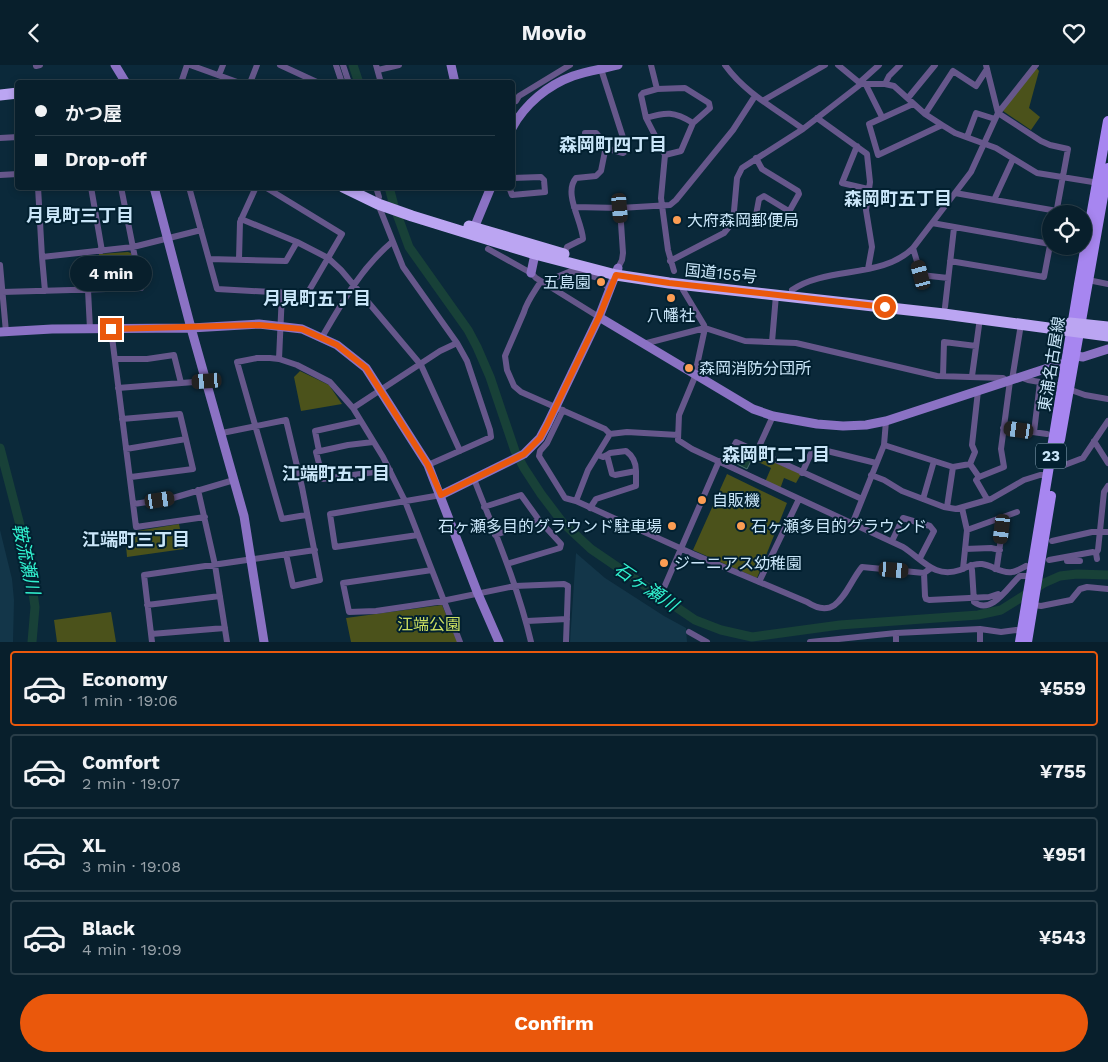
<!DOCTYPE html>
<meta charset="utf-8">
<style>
:root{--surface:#081f2c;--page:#162c38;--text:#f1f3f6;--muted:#98a2a9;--line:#293d48;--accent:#ea580c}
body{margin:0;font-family:"Work Sans","Noto Sans JP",sans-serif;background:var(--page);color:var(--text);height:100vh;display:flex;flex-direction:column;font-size:19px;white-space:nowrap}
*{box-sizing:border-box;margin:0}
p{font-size:16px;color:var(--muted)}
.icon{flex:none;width:28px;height:28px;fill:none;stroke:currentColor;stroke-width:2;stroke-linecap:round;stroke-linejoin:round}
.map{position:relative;height:577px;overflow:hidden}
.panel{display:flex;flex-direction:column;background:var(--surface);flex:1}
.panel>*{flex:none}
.top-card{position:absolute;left:15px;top:15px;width:500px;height:110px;border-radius:5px;box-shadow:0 2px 8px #0003,0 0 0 1px var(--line);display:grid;align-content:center;height:110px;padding:0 20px;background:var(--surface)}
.fabs{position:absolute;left:1042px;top:140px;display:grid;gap:10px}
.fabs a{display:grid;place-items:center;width:50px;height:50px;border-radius:50%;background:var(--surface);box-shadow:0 2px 8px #0003,0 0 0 1px var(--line);font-size:25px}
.end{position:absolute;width:22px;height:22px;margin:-11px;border:6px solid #ea580c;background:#fff;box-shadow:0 0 0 2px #fff}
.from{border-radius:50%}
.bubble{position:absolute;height:35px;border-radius:18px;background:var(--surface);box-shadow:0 2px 8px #0003,0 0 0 1px var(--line);font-size:16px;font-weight:700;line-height:35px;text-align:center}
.car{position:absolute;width:15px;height:30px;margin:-15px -8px;border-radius:6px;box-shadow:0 0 4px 1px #0007;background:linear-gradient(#222 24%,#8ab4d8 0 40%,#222 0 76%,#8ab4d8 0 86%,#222 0)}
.top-card b{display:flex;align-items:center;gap:18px;height:48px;font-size:19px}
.top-card b+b{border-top:1px solid var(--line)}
.top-card i{width:12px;height:12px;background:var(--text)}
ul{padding:9px 0 0;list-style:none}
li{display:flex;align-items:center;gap:15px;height:75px;margin:0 10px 8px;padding:0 10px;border:2px solid var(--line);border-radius:5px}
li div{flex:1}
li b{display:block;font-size:19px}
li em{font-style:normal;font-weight:700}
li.on{border-color:var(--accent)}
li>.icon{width:45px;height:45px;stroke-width:1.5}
.action{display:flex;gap:10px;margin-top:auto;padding:10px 20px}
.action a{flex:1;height:58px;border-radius:30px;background:var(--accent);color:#fff;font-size:20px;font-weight:700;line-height:58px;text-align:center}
header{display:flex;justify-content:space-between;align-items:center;height:65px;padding:0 20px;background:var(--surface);font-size:22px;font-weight:700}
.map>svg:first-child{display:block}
.built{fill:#133649}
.green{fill:#4b521b}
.water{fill:#184138;stroke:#4d7272}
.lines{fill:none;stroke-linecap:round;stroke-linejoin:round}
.river{stroke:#184138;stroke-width:9}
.street{stroke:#66578b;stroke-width:6}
.secondary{stroke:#8b72c4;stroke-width:9}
.primary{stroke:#a786f0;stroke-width:10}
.highway{stroke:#bba5f2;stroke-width:11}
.route{stroke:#ea580c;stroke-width:6}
.poi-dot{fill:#fc9d53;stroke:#022030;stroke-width:2}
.labels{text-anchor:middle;stroke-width:4;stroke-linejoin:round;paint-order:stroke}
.shield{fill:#022030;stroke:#8eabbd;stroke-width:1}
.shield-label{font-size:15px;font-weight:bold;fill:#cae6f9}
.poi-label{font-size:16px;fill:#cae6f9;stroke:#022030;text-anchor:start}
.street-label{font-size:16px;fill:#cae6f9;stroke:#022030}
.park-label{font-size:16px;fill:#cde061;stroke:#022030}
.neighbourhood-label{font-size:18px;font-weight:bold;fill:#cae6f9;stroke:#022030}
.water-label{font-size:18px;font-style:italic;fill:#31f2cf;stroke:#022030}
</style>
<header><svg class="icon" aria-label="back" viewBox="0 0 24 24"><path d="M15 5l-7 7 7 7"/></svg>Movio<svg class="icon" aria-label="heart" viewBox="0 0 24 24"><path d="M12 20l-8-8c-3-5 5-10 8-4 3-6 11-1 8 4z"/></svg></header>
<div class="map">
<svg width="1108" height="577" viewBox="0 0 1108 577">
<rect width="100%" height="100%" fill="#0b293a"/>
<path class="built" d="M0 465 12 514 14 535 13 577H0Z
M576 488 605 513 664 551 686 563 687 577H570Z"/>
<path class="green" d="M1035 1 1039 6 1029 43 1040 52 1031 65 1003 46Z
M128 187 131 188 137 218 136 220 100 221 99 189Z
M300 306 329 320 342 339 301 346 294 312Z
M758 390 801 409 796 418 784 413 780 424 765 417 771 403 756 396Z
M727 409 787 438 757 513 693 485Z
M179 459 184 484 127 492 125 468Z
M442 540 458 577H351L346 553Z
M111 547 116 577H57L54 555Z"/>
<path class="water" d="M739 383 754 390 747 404 731 396Z"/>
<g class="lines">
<path class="river" d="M353 0 359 18
M389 122 394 141 409 182 468 265 477 282 490 312 515 386 524 403 541 429 563 458 591 484 695 555 721 565 752 572 840 560 978 550 1001 545 1044 518 1060 511 1077 509 1108 510
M0 383 26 483 30 506 35 542 32 577"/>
<path class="street" d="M190 0 240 18
M280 0 319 18
M336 0 342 18
M343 0 349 18
M376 0 381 18
M651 0 657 24
M725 0C745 28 776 44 803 64
M838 0 861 19
M986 0 998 48 1041 76 1050 80 1068 84 1056 149
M36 1 40 0
M601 4 627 85 623 88 605 83
M378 5 399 0
M219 10 223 0
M181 18 187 0
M250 18 257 0
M859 18 879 0
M885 19 889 11 900 0
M866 20 882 52
M908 33 935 0
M764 35 825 0
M516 36 519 31 570 0
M913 39 869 59 878 90 942 60
M925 49 953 6 976 21 987 4
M646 53C666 47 674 46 693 58
M817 53 867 89 870 117 866 145 872 182 868 204
M967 72 976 48 995 54
M0 73 18 72
M857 81 842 118 868 124
M665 90 681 86 693 58 710 43 709 38 685 23 657 24 643 28 641 30 646 53 665 90 661 133 668 185 674 206
M756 93 762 104 798 126 799 129 790 145H787L764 131 759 134 756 150
M0 110 18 109
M38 122 42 192
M91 122 102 186
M189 122 217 224 307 229 342 169 265 122
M376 122 379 132
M509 122 512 130 545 127 544 115 541 112 512 113
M955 128 1057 146
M994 135 1013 94
M378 139 403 202 457 278 467 296 490 365 491 372 428 400
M574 142 620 143
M733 157C748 151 768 145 781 159
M932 158 1050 179
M297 177 328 193 341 205 421 300 460 386
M913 183 921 210 948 213
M488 184 531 208 536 213 599 252
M564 190 567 182 583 174C582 156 563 128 576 113L596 111 601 106 606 81 604 77 596 68H585
M209 194 286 196 297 177 241 154
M239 194 240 157 256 122
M670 196 724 168 733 157 737 113 742 103 803 64 861 19H885L894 21 925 49 942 60 955 68 996 83 1037 108 1099 118
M950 196 1044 212 1051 175
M0 200 6 267
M618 203 622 195 623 188 620 143 670 140 676 135 733 65 755 31
M1088 215 1108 219
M541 216C535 226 527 236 524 247L505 291 507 305 514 321 521 327 605 364 610 369 627 367 678 370
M548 220 552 214 571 206 599 213 610 225
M88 225 90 264
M792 225C827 201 882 214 913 183L971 107 998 48 1036 0
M45 226 42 192 133 182 201 165
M2 227 141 223 121 122
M945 242 954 163
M111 264 136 462 205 452
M322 272C342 238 361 203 392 177
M772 277 776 230
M646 281 647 278 705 263 704 260 683 225
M115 294H147L174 290 181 318
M279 294 282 228
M943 311 944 277 976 281
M972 311 980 253
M1020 312 1028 315 1057 320 1085 330 1108 334
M1012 315 1021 259
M1007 316 1003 313 937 311 796 278 745 276 705 263 694 314 679 350 678 375 692 384 903 482C923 495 935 514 960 505 968 502 973 498 982 499 992 500 1001 509 1012 507 1016 507 1022 503 1026 501
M118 323 207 316
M353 343 440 286 457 278
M563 345 547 378 540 386 539 391 565 433 576 436 693 489 807 537C839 558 846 521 862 502L924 508 931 503
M122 354 180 349 193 404 131 412
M1003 363 1047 369
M1034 367 1040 317
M222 368 286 355 302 422 320 515 293 521 286 489
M1094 376 1108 398
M373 377 348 380 316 387 323 414 390 405
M884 380 953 402 970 399 979 412 976 415 987 434
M126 384 186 374
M319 386 315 366 360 356
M757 386 773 351
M607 390 610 388 626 386C633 391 636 398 636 406
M725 399 736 377 862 434
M970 399 975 387 972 380 978 326
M1055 401H1062L1083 393 1108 356
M802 408 813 384 815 383 876 398
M871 410 884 415 902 426 944 442 956 444 991 434 1024 415 1040 410H1047
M979 412 1004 402 1001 384 1010 316
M474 414C495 468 518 521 531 577
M198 425 215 500 227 577
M923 434 934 396
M576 436 588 405 610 369
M134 439 173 433 234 415
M484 442 521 430 539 455 561 479 560 483 507 499
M947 442 953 402
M590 443 596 434 636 421V406L615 410 612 409 607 390 603 392 598 390
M962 443 967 465 963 504
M306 450 282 454 237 297 257 293H270L279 294 297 300 330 317 353 343 383 392 405 436 460 577
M853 457 884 380 886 356
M967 465 1017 447
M418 470 335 482 330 449 441 430
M495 470 539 455
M892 476 903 453 930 461 934 466 920 493
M1052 476 1092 467H1108
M965 484 991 483 1000 485
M1096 488 1098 485 1104 427 1108 421
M1049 495 1093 487 1096 488 1097 494
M1067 496H1080
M971 500 972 505 974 537C992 551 1010 519 1020 511H1031
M995 504 997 501 1004 452
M432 505 343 518 349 547 376 546 437 537 515 521 564 519 568 521 566 577
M924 508 925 531 926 534 929 535 989 532 998 529
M759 517 799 434
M663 525 719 396
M147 540 220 531
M1034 540 1041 541 1071 535 1080 524 1087 522 1108 524
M527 556 567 554
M689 567 707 577
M896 568V577
M151 569 225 563
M152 577 144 510 315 485
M810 577 896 568 980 564 1001 567 1016 565 1022 566
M980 577V564"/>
<path class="secondary" d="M115 0 126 18
M451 0 455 18
M512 63C525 39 548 20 573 11 588 6 603 4 618 0
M154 122 191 263 244 451 264 577
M472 168 491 122
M531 208 535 189
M599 252 753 344 773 351 817 359 843 361 866 360 886 356 1060 299 1066 300
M0 267 52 264 191 263 259 259 302 264 337 280 366 303 428 400 478 529 499 577
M1076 291 1083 292 1108 284
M441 430 524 389 540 373 547 360 599 252 618 203"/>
<path class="primary" d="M1060 375 1108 103
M1020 577 1079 219 1108 56
M1027 577 1051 431"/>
<path class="highway" d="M0 30 18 28
M343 122 378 139 412 151 535 189 616 210 669 218 944 249 1108 271
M469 161 564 189
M1070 258 1108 262"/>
</g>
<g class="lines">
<path class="route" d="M111 264 259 260 302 264 337 280 366 303 428 400 441 430 524 389 540 373 547 360 599 252 616 210 669 218 885 242"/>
</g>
<g class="poi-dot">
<circle cx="677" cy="155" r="5"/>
<circle cx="601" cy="217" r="5"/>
<circle cx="671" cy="233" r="5"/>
<circle cx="689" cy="303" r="5"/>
<circle cx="702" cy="435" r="5"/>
<circle cx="672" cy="461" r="5"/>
<circle cx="741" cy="461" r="5"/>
<circle cx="664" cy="498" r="5"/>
</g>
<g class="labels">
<rect class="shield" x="1036" y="378.5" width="30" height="25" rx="4"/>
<g class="shield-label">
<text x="1051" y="396">23</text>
</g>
<g class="poi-label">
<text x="687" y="161">大府森岡郵便局</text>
<text x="591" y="223" text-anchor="end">五島園</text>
<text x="671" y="256" text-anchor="middle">八幡社</text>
<text x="699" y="309">森岡消防分団所</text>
<text x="712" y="441">自販機</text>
<text x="662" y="467" text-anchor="end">石ヶ瀬多目的グラウンド駐車場</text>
<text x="751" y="467">石ヶ瀬多目的グラウンド</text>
<text x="674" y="504">ジーニアス幼稚園</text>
</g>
<g class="street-label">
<text transform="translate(721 208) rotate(6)" y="6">国道155号</text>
<text transform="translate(1051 299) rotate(-81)" y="6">東浦名古屋線</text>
</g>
<g class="park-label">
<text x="429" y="565">江端公園</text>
</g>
<g class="neighbourhood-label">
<text x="613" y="86">森岡町四丁目</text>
<text x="898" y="140">森岡町五丁目</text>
<text x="80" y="157">月見町三丁目</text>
<text x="317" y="240">月見町五丁目</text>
<text x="776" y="396">森岡町二丁目</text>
<text x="336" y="415">江端町五丁目</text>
<text x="136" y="481">江端町三丁目</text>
</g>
<g class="water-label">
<text transform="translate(26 494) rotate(78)" y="6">鞍流瀬川</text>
<text transform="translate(646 522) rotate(34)" y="6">石ヶ瀬川</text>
</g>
</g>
</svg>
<div class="fabs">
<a><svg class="icon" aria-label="locate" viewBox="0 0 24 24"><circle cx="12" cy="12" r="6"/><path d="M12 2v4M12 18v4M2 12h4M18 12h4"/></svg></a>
</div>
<i class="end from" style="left:885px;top:242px"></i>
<i class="end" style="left:111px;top:264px"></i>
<div class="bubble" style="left:70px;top:191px;width:82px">4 min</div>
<i class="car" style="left:620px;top:143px;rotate:175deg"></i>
<i class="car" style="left:921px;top:210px;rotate:345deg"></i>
<i class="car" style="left:207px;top:316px;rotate:266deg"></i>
<i class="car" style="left:1019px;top:365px;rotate:278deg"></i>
<i class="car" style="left:160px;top:435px;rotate:81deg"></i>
<i class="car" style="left:1002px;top:464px;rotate:187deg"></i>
<i class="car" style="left:894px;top:505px;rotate:95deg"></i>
<div class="top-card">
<b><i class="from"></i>かつ屋</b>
<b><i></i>Drop-off</b>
</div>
</div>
<section class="panel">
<ul>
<li class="on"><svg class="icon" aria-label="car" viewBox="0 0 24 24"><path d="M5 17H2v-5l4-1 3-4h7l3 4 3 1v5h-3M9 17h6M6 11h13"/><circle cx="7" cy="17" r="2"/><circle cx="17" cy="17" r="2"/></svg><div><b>Economy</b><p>1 min · 19:06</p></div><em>¥559</em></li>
<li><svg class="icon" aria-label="car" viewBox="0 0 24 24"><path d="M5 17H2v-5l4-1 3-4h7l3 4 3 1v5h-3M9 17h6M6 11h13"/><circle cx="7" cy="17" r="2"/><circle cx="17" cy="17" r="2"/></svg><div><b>Comfort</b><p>2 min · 19:07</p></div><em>¥755</em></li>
<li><svg class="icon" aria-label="car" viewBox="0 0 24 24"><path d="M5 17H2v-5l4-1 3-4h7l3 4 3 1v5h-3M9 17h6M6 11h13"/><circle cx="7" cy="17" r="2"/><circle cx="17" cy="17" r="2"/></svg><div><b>XL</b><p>3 min · 19:08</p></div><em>¥951</em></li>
<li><svg class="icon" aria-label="car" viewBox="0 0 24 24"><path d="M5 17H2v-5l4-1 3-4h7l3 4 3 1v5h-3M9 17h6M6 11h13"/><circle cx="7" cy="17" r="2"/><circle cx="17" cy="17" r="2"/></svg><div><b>Black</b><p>4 min · 19:09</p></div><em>¥543</em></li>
</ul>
<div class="action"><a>Confirm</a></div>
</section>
